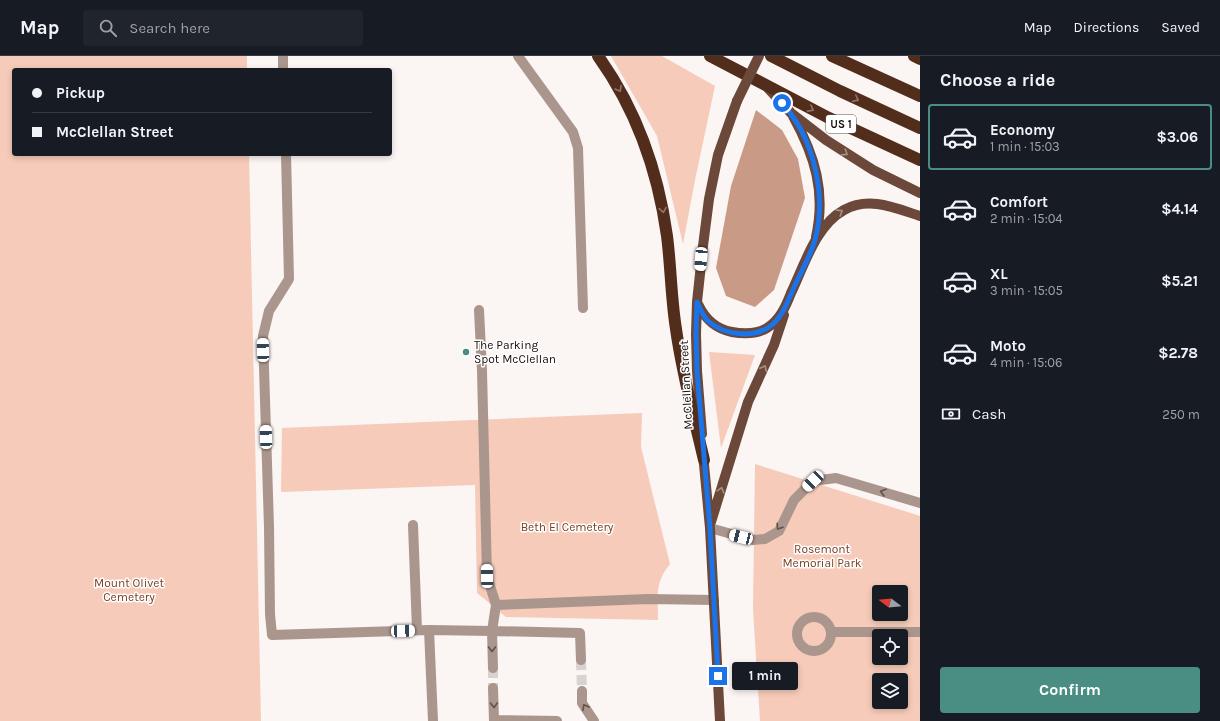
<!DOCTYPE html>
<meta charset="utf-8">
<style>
:root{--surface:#171b24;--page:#20242c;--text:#f1f3f6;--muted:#9ea1a6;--line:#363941;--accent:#498d83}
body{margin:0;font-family:Karla,sans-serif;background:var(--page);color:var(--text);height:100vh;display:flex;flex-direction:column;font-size:15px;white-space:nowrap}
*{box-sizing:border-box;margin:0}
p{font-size:13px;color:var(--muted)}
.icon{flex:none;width:22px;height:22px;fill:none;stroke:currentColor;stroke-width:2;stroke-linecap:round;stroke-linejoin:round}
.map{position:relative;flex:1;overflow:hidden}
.details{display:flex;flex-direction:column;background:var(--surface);width:300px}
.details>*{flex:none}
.hud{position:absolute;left:12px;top:12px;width:380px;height:88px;border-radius:4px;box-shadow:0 2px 6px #0003;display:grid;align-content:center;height:88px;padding:0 20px;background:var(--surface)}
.needle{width:26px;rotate:286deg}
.buttons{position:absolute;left:872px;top:529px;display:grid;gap:8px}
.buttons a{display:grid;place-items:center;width:36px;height:36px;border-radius:4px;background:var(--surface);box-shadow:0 2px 6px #0003;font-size:20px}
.end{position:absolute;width:18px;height:18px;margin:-9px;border:5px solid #1a73e8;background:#fff;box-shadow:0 0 0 2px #fff}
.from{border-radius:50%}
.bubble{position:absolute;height:28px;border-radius:4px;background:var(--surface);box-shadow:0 2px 6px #0003;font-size:13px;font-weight:700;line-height:28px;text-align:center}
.car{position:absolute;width:12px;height:24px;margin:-12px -6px;border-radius:5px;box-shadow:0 0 3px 1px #0007;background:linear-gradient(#fff 24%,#345 0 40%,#fff 0 76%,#345 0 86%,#fff 0)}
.hud b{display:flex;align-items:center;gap:14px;height:38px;font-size:15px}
.hud b+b{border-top:1px solid var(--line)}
.hud i{width:10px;height:10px;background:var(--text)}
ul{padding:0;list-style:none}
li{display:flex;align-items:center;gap:12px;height:66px;margin:0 8px 6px;padding:0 12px;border:2px solid transparent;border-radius:4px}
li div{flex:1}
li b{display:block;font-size:15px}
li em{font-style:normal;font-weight:700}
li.active{border-color:var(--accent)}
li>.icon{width:36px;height:36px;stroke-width:1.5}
h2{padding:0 20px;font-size:18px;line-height:48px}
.pay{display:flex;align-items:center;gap:10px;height:44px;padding:0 20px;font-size:15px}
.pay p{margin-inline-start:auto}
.primary-button{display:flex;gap:8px;margin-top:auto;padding:8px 20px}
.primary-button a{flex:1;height:46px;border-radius:4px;background:var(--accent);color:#fff;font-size:16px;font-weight:700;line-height:46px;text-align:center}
header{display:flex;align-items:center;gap:24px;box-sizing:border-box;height:56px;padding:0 20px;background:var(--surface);border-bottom:1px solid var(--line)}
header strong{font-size:19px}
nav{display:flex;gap:22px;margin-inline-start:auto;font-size:14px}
.search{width:280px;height:36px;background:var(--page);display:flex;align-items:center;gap:10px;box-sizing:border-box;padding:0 14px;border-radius:4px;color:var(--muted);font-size:15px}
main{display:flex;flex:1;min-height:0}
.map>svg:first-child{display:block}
.green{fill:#f6cbb9;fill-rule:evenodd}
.water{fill:#c99a86}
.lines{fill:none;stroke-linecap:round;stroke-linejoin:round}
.minor-tunnel{stroke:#d8d2d0;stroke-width:10;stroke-dasharray:10 5;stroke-linecap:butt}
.minor{stroke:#ab968d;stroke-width:10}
.major{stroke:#6b4839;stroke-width:10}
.highway{stroke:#532d1c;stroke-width:12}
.major-bridge{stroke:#6b4839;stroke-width:10}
.oneway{stroke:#8f766b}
.oneway2{stroke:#a69188}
.oneway3{stroke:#60514a}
.route{stroke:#1a73e8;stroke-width:5}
.poi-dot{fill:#498d83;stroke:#fff;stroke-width:1.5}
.labels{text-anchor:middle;stroke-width:3;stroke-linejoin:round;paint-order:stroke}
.shield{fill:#fff;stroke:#5b5552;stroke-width:1}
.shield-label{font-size:11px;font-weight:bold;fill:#150c08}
.poi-label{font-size:12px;fill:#150c08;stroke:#fff;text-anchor:start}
.street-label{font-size:12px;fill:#150c08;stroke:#fff}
.park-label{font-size:12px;fill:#793d21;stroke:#fff}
</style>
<header>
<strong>Map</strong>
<div class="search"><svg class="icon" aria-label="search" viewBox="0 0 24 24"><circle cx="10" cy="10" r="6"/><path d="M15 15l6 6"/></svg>Search here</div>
<nav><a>Map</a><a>Directions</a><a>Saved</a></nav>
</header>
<main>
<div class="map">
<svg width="920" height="665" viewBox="0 0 920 665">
<rect width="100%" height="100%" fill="#fbf5f3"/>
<path class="green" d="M0 0H247V14H14V98H249L261 665H0Z
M611 0H662L715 30 695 124 683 188 657 80Z
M709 296 755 299 721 392Z
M642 357 641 391 670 508C654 527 658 542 658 564L506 561 477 537 475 429 281 436 282 372Z
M755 408 920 460V665H760L753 554ZM879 536H901V558H879ZM879 580H901V602H879ZM879 624H901V646H879Z"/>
<path class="water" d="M756 54 782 74 798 103 805 142 774 234 755 251 726 240 716 212 731 130Z"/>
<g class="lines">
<path class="minor-tunnel" d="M581 604 582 635
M493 612V632"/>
<path class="minor" d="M283 0V14
M518 0 573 76 578 92 583 252
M286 98 289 223 269 255 263 280 269 471 270 558 272 579 429 574 433 665
M479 254 482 315 487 520 496 549
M413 469 417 574
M710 472 753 484 765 483 779 475 794 444 813 425 836 422 920 447
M797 578a17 17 0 1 1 34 0a17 17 0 1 1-34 0Z
M429 574 492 575 496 549 648 543 714 544
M831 576H920
M493 612 492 575 580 577 581 604
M493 632 494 665
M582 635V647L594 665
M494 664 557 665"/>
<path class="major" d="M767 31 791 57 826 84 873 114 920 137
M793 60C815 100 826 136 816 181
M698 248C705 263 716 273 732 276 743 278 757 278 767 272 780 264 786 250 791 237 804 210 816 169 844 154 869 140 895 152 920 160
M702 378 697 315 696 278 697 246 703 190 709 143 718 99 737 45
M703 398 710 472 720 665
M711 466 748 346 774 289 784 259"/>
<path class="highway" d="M598 0C636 53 658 115 667 180 671 211 671 242 676 273 682 317 694 361 704 404
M710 0 829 62 920 104
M771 0 840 35 920 72
M832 0 920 40
M914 0 920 3"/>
<path class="major-bridge" d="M737 45 759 0"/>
</g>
<defs><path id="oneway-chevron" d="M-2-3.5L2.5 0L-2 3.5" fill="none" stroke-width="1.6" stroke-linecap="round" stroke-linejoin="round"/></defs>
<g class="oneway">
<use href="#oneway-chevron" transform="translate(619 33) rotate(60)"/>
<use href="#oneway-chevron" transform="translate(856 43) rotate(26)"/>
<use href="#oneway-chevron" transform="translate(811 53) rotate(28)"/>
<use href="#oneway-chevron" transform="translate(663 154) rotate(80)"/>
</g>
<g class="oneway2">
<use href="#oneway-chevron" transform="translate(845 97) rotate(33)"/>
<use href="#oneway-chevron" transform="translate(840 156) rotate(-33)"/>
<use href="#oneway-chevron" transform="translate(764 312) rotate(-65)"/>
<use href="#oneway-chevron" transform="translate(721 434) rotate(-73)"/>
</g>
<g class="oneway3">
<use href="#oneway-chevron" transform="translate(883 436) rotate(-164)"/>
<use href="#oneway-chevron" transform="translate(779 471) rotate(124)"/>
<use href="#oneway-chevron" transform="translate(492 593) rotate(90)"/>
<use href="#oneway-chevron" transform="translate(494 649) rotate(88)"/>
<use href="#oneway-chevron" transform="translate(585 651) rotate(-119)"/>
</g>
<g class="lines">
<path class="route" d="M718 620 710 472 697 315 696 278 697 246C700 253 703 260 708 265 725 280 756 283 773 268 785 257 790 239 797 225 803 212 811 198 815 184 827 139 814 82 782 47"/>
</g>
<circle class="poi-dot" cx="466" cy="296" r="4"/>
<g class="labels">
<rect class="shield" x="826" y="59" width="30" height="18" rx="3"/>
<g class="shield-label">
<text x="841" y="72">US 1</text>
</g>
<g class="poi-label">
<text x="474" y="293">The Parking<tspan x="474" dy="14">Spot McClellan</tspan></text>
</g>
<g class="street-label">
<text transform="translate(686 329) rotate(-93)" y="4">McClellan Street</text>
</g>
<g class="park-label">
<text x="567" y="475">Beth El Cemetery</text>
<text x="822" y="497">Rosemont<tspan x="822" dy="14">Memorial Park</tspan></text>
<text x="129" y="531">Mount Olivet<tspan x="129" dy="14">Cemetery</tspan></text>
</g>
</g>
</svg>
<div class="buttons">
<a><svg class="needle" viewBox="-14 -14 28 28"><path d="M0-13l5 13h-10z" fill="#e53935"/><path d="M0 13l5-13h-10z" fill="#9ea1a6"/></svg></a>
<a><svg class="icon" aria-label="locate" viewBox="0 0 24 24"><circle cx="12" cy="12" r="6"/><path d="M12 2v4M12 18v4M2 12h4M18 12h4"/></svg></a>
<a><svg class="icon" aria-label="layers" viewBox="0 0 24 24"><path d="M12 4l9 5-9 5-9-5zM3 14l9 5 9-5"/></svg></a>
</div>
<i class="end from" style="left:782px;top:47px"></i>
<i class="end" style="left:718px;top:620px"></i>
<div class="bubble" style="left:732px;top:606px;width:66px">1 min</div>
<i class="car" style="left:701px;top:203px;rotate:185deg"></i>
<i class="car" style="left:263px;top:294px;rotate:358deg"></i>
<i class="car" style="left:266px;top:381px;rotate:358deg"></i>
<i class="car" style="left:813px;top:425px;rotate:226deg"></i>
<i class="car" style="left:741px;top:481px;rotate:284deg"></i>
<i class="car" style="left:487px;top:520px;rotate:359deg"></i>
<i class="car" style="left:403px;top:575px;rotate:88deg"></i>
<div class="hud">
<b><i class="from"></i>Pickup</b>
<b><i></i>McClellan Street</b>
</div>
</div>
<section class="details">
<h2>Choose a ride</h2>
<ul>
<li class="active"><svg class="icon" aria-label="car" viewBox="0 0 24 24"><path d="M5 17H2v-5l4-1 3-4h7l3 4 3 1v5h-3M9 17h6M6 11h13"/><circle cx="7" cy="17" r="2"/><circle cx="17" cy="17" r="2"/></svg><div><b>Economy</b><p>1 min · 15:03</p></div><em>$3.06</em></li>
<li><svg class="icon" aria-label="car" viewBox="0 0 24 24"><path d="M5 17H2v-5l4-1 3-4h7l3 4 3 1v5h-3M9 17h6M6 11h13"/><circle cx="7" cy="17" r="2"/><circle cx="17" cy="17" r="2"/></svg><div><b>Comfort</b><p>2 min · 15:04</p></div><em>$4.14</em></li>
<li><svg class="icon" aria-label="car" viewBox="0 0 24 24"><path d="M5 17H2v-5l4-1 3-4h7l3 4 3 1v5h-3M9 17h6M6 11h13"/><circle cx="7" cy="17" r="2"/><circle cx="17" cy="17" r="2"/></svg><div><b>XL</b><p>3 min · 15:05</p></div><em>$5.21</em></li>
<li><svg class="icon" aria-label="car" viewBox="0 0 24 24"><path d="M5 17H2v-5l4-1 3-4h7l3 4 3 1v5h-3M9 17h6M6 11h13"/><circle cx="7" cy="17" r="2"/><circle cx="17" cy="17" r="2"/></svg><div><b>Moto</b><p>4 min · 15:06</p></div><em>$2.78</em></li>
</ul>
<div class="pay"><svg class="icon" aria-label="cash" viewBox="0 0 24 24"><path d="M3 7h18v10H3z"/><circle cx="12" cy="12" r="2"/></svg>Cash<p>250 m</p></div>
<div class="primary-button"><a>Confirm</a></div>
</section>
</main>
